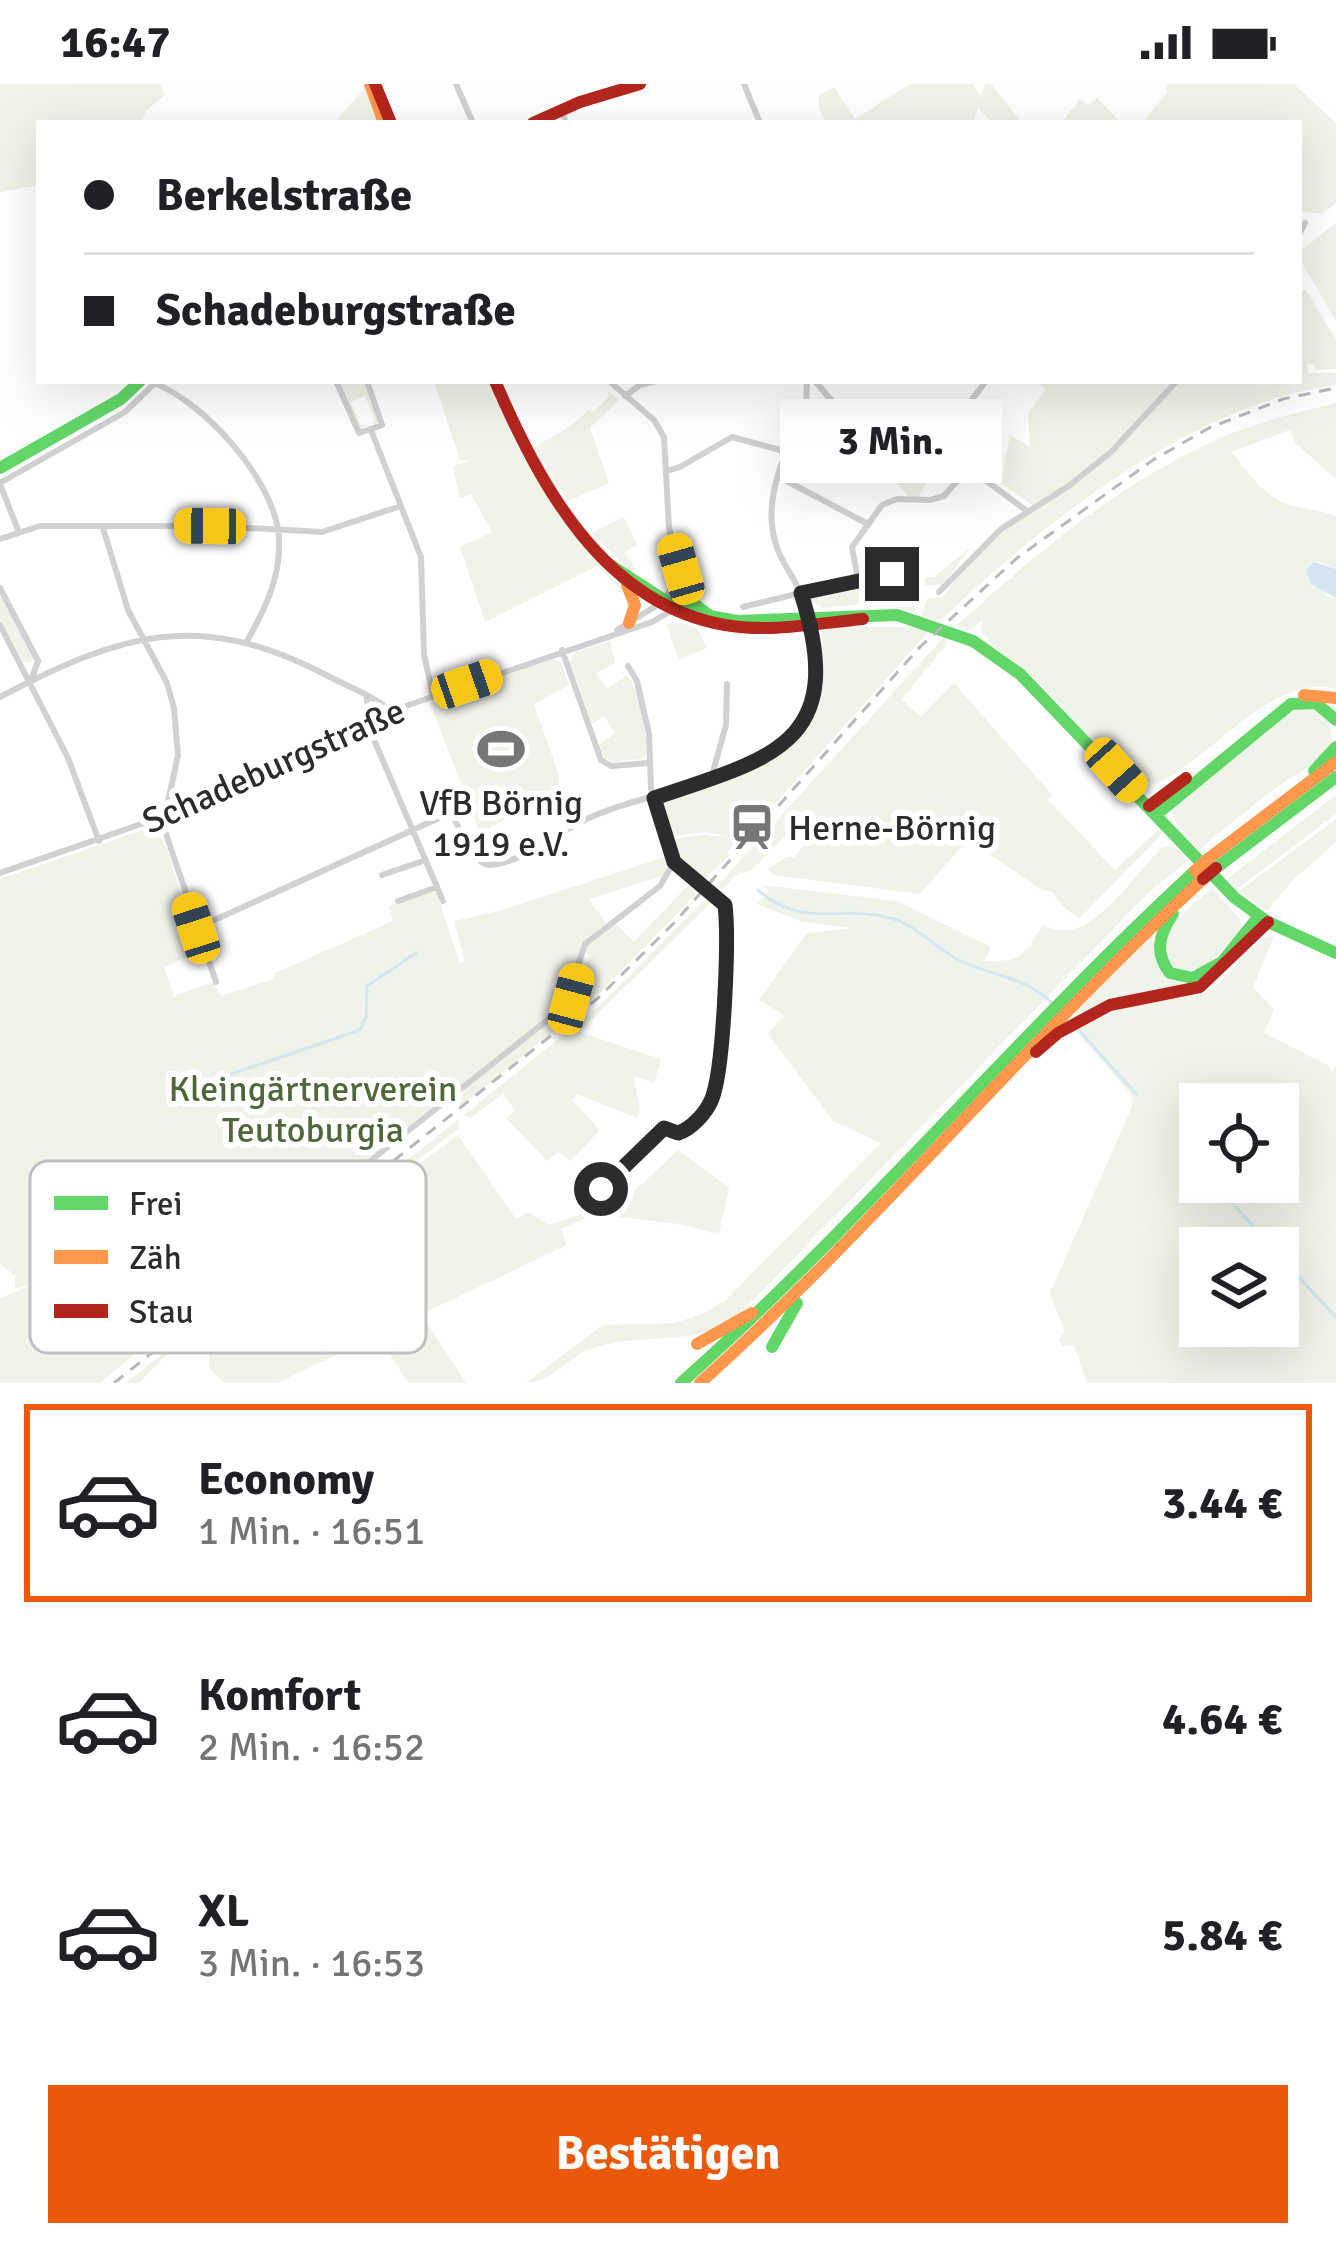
<!DOCTYPE html>
<html lang="de">
<meta charset="utf-8">
<style>
:root{--surface:#fff;--page:#f2f2f2;--text:#202124;--muted:#757577;--line:#e0e0e0;--accent:#ea580c}
body{margin:0;font-family:Signika,sans-serif;background:var(--page);color:var(--text);height:100vh;display:flex;flex-direction:column;font-size:45px;white-space:nowrap}
*{box-sizing:border-box;margin:0}
p{font-size:39px;color:var(--muted)}
.icon{flex:none;width:66px;height:66px;fill:none;stroke:currentColor;stroke-width:2;stroke-linecap:round;stroke-linejoin:round}
.map{position:relative;height:1299px;overflow:hidden}
.details{display:flex;flex-direction:column;background:var(--surface);flex:1}
.details>*{flex:none}
.top-card{position:absolute;left:36px;top:36px;width:1266px;height:264px;border-radius:0px;box-shadow:0 12px 48px #0002;display:grid;align-content:center;height:264px;padding:0 48px;background:var(--surface)}
.buttons{position:absolute;left:1179px;top:999px;display:grid;gap:24px}
.buttons a{display:grid;place-items:center;width:120px;height:120px;border-radius:0px;background:var(--surface);box-shadow:0 12px 48px #0002;font-size:60px}
.end{position:absolute;width:54px;height:54px;margin:-27px;border:15px solid #2c2c2c;background:#fff;box-shadow:0 0 0 6px #fff}
.from{border-radius:50%}
.bubble{position:absolute;height:84px;border-radius:0px;background:var(--surface);box-shadow:0 12px 48px #0002;font-size:39px;font-weight:700;line-height:84px;text-align:center}
.car{position:absolute;width:36px;height:72px;margin:-36px -18px;border-radius:15px;box-shadow:0 0 9px 3px #0007;background:linear-gradient(#f5c518 24%,#345 0 40%,#f5c518 0 76%,#345 0 86%,#f5c518 0)}
.top-card b{display:flex;align-items:center;gap:42px;height:114px;font-size:45px}
.top-card b+b{border-top:3px solid var(--line)}
.top-card i{width:30px;height:30px;background:var(--text)}
ul{padding:21px 0 0;list-style:none}
li{display:flex;align-items:center;gap:36px;height:198px;margin:0 24px 18px;padding:0 24px;border:6px solid transparent;border-radius:0px}
li div{flex:1}
li b{display:block;font-size:45px}
li em{font-style:normal;font-weight:700}
li.current{border-color:var(--accent)}
li>.icon{width:108px;height:108px;stroke-width:1.5}
.primary-button{display:flex;gap:24px;margin-top:auto;padding:24px 48px}
.primary-button a{flex:1;height:138px;border-radius:0px;background:var(--accent);color:#fff;font-size:48px;font-weight:700;line-height:138px;text-align:center}
.status{display:flex;justify-content:space-between;align-items:center;height:84px;padding:0 60px;background:var(--surface);direction:ltr}
.status svg{height:33px;fill:currentColor}
.map>svg:first-child{display:block}
.green{fill:#f0f3ea;fill-rule:evenodd}
.water{fill:#d6e6f0}
.lines{fill:none;stroke-linecap:round;stroke-linejoin:round}
.stream{stroke:#d6e6f0;stroke-width:3}
.street{stroke:#d1d1d1;stroke-width:6}
.fast{stroke:#63d668;stroke-width:12}
.slow{stroke:#ff974d;stroke-width:12}
.jam{stroke:#b3261e;stroke-width:12}
.rail{stroke:#b8b8b8;stroke-width:3;stroke-dasharray:12 9;stroke-linecap:butt}
.slow-bridge{stroke:#ff974d;stroke-width:12}
.jam-bridge{stroke:#b3261e;stroke-width:12}
.route{stroke:#2c2c2c;stroke-width:15}
.labels{text-anchor:middle;stroke-width:12;stroke-linejoin:round;paint-order:stroke}
.street-label{font-size:36px;fill:#2c2c2c;stroke:#fff}
.poi-label{font-size:36px;fill:#2c2c2c;stroke:#fff}
.park-label{font-size:36px;fill:#50673a;stroke:#fff}
.key{fill:#fff;stroke:#c0c0c0;stroke-width:3}
.key-label{font-size:33px;fill:#2c2c2c}
</style>
<div class="status"><b>16:47</b><svg viewBox="0 0 49 12"><path d="M0 12V9h3v3zM5 12V6h3v6zM10 12V3h3v9zM15 12V0h3v12zM26 1h20v11H26zM47 4h2v5h-2z"/></svg></div>
<div class="map">
<svg width="1336" height="1299" viewBox="0 0 1336 1299">
<rect width="100%" height="100%" fill="#fff"/>
<path class="green" d="M0 0H160L165 11 146 27 141 39H39V101L0 108Z
M363 0H368L382 39H334L364 5Z
M910 0H973L981 13 985 0H991L1022 39H992L978 24 973 39H826L819 23V11L834 3 855 35Z
M1166 0H1294L1336 39V119L1322 130 1299 127V39H1142L1167 9Z
M1097 14 1121 39H1061L1080 15 1088 21Z
M1336 139V237L1299 174V168Z
M1305 205 1336 256V285L1315 286 1314 280H1307L1308 289H1336V301C1195 319 1041 440 941 536L921 531 928 514 943 513 970 476 1009 441 1079 398 1142 340 1179 297H1299V208Z
M338 297H364L380 339 372 340 375 336 365 312 351 318 361 341H366L360 346Z
M434 297H491L522 363 520 369 592 470 631 515 597 482 485 538 460 463 492 448 471 410 461 414 459 411 453 382 470 377 460 376Z
M1035 297H1174C1131 343 1090 394 1032 421L1001 399 1010 351 1030 363 1028 330 1046 305Z
M608 307 619 316 590 344 609 399 568 417 534 363 568 344 589 326 593 328 608 313Z
M1336 319V395L1296 360 1290 346 1232 368C1246 386 1265 414 1289 421 1306 425 1320 425 1336 433V485L1320 478 1310 480 1327 512 1336 514V605C1272 588 1210 676 1155 701 1105 684 1068 625 1030 590 1014 575 992 564 981 547L983 535 970 546 956 542C1031 474 1111 406 1203 362 1245 341 1291 330 1336 319Z
M908 345 941 370 918 414 909 413 896 399 904 382 892 371Z
M624 433 637 461 625 468 635 486 631 488 591 449Z
M971 463 943 501 898 502 891 494 934 493Z
M884 492 894 503 925 507 915 528 872 519 822 524 810 516 812 513 884 498Z
M0 509 33 573 30 579 23 578 0 535Z
M681 539 697 544 707 564 679 576 666 540Z
M845 541C873 545 902 540 929 547L739 760 734 757 738 762 704 796 680 772 672 755 704 751 728 753 706 748 671 752 662 720C680 709 704 704 724 698 809 670 820 632 822 549L830 542Z
M944 553 948 554 945 562 902 615 921 633 954 599 1052 711 1047 715 1115 786 1159 745 1163 749 1079 835 1057 817 1053 808 1042 806 975 760 961 763 920 810 773 791 768 785 787 773H795L807 756 794 743 752 786 735 792 722 805H714Z
M610 557 615 579 596 589 607 605 626 591C644 608 645 645 647 668L641 675 612 678 605 674 599 661 615 649 604 632 592 640 570 578 575 568Z
M553 575 561 578 569 601 534 620 559 692V707L480 749 430 619Z
M1304 622C1323 624 1336 642 1331 661 1321 681 1296 689 1280 701 1252 722 1225 744 1199 766L1176 739 1171 723 1270 641Z
M1336 711V730L1237 805 1228 794Z
M1336 735V758L1294 795 1267 827 1239 807Z
M149 744 159 749 167 765 199 868 164 883 174 912 213 898 221 912 274 895 273 890 393 837 389 822 436 807 460 880 465 877 454 837 503 826 668 772 665 791 589 815 606 839 584 859 564 920 293 1133 251 1174 100 1299H0V1214L54 1192 15 1205V1192L0 1179V795Z
M1163 763H1175L1187 777 1146 811 738 1232C724 1238 709 1248 695 1251 660 1257 625 1252 591 1265 566 1274 552 1299 526 1299L603 1241 675 1239 705 1229 727 1215 881 1059 833 1037 768 950 784 931 759 916 807 849 850 844 802 838 757 820 769 808 763 801 897 817 991 863 985 877C1023 878 1024 872 1043 840 1087 870 1134 789 1163 763Z
M692 797 702 804 602 907 459 1024 460 1013 466 1004 571 919 582 882 590 875 585 868 590 858 614 838 634 858Z
M1212 804 1240 835 1242 845 1206 883 1182 887C1133 862 1190 825 1212 804Z
M709 812 714 816 579 948 661 975 654 999 634 992 640 1026 637 1034 577 1010 572 1017 600 1046 570 1077 558 1068 547 1077 506 1034 515 1026 503 1010 471 1034 464 1031 599 922Z
M1153 851 1157 876 1168 889 1203 894 1197 901 1077 933 1074 929Z
M1274 852 1253 903 1274 926 1264 949 1329 982 1331 989 1336 982V1299H1087L1074 1261 1062 1262 1059 1255 1065 1248 1050 1209 1132 1023V1012L1078 949 1071 948 1123 924 1202 910 1222 896 1263 853ZM1200 1020H1278V1098H1200ZM1200 1164H1278V1242H1200Z
M459 1035 458 1045 164 1273 139 1299H126Z
M458 1051 516 1135 528 1128 549 1141 596 1125 611 1129 678 1066 729 1104 719 1150 679 1140 595 1130 561 1145 567 1161 277 1299H224L209 1283V1260L202 1248 346 1137 378 1184 409 1166 381 1112 377 1111Z
M425 1236 466 1299H408L381 1256Z"/>
<path class="water" d="M1314 478 1336 485V514L1311 500 1306 486Z"/>
<g class="lines">
<path class="stream" d="M758 806C803 846 841 820 891 834 919 842 937 867 963 878 996 893 1027 893 1054 921
M1078 945 1136 1010
M261 980 360 946 366 933 367 902 416 869
M193 1003 257 981
M1198 1080 1200 1083
M1214 1098 1272 1164
M1278 1171 1336 1233"/>
<path class="street" d="M456 0 473 39
M744 0 760 39
M561 25 566 39
M1299 150 1305 139
M148 297C201 313 276 397 279 454 281 494 265 525 246 559
M336 297 359 349 382 341 367 297
M815 297 842 329
M625 312 640 301 656 297
M805 345 807 297
M371 346 421 473 424 570 433 612
M938 361 986 297
M667 387 680 383 732 353 784 367
M779 393 866 439
M0 399 125 328 157 297
M0 400 18 446
M103 444 128 526 167 599 174 624 178 671 163 741 216 898
M0 455 40 442H210L322 448 401 422
M858 495 852 463 882 421 897 415 930 416 944 412 969 383
M0 504 38 577 32 594
M939 508 1001 445 1070 401 1111 368 1177 297
M743 523 883 489 898 491
M0 541 68 674 99 757
M617 546 664 517 680 489
M562 566 601 676 611 682 649 679
M0 613C120 550 198 524 326 591 347 602 374 612 391 627
M367 614 369 644 443 817
M711 695 726 641 727 600
M0 789 153 736 391 627 652 538 671 527 685 506 669 444 664 353 654 336 609 297
M382 791 426 776
M398 817 437 803
M197 844 448 730 452 731C460 744 473 780 489 781 518 781 563 746 589 734 644 709 708 705 762 675 782 665 796 651 806 631 825 593 816 543 799 506 792 489 779 476 775 457 769 436 771 416 777 394 793 334 831 326 889 325L1027 427
M592 1115 657 1049 664 1044 685 1048 712 1014 727 873 725 821 674 778 651 704 649 650 637 597 628 582
M276 1152 565 922 585 860 660 802 674 778"/>
<path class="fast" d="M0 384 121 315 140 297
M609 480 675 523 710 532 737 537 897 531 973 557 1020 590 1235 814 1268 838 1336 869
M685 506 693 519 709 531
M1314 687 1336 663
M1157 730 1291 620 1316 619 1336 636
M1216 784 1336 693
M1173 830C1159 850 1154 869 1170 889L1193 894 1222 878 1259 832
M772 1263 797 1219
M681 1299C862 1138 1017 951 1195 787"/>
<path class="slow" d="M370 0 384 39
M627 501 635 521 629 539
M1304 611 1336 614
M1208 775 1336 678
M697 1260 752 1229
M700 1299C877 1140 1028 956 1203 795"/>
<path class="jam" d="M375 0 391 39
M533 39 580 18 640 0
M495 297C540 401 603 520 725 541 770 549 818 539 863 535
M1149 722 1186 694
M1036 968 1058 949 1110 921 1200 903 1268 838"/>
<path class="rail" d="M114 1299 597 915 673 840 920 563 1017 474 1153 376 1209 344 1283 315 1336 304"/>
<path class="slow-bridge" d="M1195 787 1208 775"/>
<path class="jam-bridge" d="M1203 795 1216 784"/>
</g>
<g class="lines">
<path class="route" d="M601 1105 664 1044 678 1049C691 1045 705 1030 711 1017 724 989 729 855 725 821L674 778 654 714C774 674 849 659 801 509L892 490"/>
</g>
<defs>
<symbol id="stadium-bare" viewBox="-9 -9 18 18"><path d="M0-5a6.5 5 0 1 0 0 10a6.5 5 0 1 0 0-10ZM-3.5-1.8h7v3.6h-7Z" fill="#767676" stroke="#fff" stroke-width="2.5" paint-order="stroke"/></symbol>
<symbol id="station-bare" viewBox="-9 -9 18 18"><path d="M-3-6H3Q5-6 5-4V2Q5 4 3 4L4.5 6H3L1.5 4h-3L-3 6H-4.5L-3 4Q-5 4-5 2V-4Q-5-6-3-6ZM-3.5-4v3h7v-3ZM-3.5 1v1.5H-2V1ZM2 1v1.5H3.5V1Z" fill="#767676" stroke="#fff" stroke-width="2.5" paint-order="stroke"/></symbol>
</defs>
<g fill-rule="evenodd">
<use href="#stadium-bare" x="468" y="632" width="66" height="66"/>
<use href="#station-bare" x="719" y="710" width="66" height="66"/>
</g>
<g class="labels">
<g class="street-label">
<text transform="translate(273 681) rotate(-24)" y="13">Schadeburgstraße</text>
</g>
<g class="poi-label">
<text x="501" y="731">VfB Börnig<tspan x="501" dy="41">1919 e.V.</tspan></text>
<text x="788" y="756" text-anchor="start">Herne-Börnig</text>
</g>
<g class="park-label">
<text x="313" y="1017">Kleingärtnerverein<tspan x="313" dy="41">Teutoburgia</tspan></text>
</g>
</g>
<rect x="30" y="1077" width="396" height="192" rx="18" class="key"/>
<rect x="54" y="1112" width="54" height="14" fill="#63d668"/>
<rect x="54" y="1166" width="54" height="14" fill="#ff974d"/>
<rect x="54" y="1220" width="54" height="14" fill="#b3261e"/>
<g class="key-label">
<text x="129" y="1131">Frei</text>
<text x="129" y="1185">Zäh</text>
<text x="129" y="1239">Stau</text>
</g>
</svg>
<div class="buttons">
<a><svg class="icon" aria-label="locate" viewBox="0 0 24 24"><circle cx="12" cy="12" r="6"/><path d="M12 2v4M12 18v4M2 12h4M18 12h4"/></svg></a>
<a><svg class="icon" aria-label="layers" viewBox="0 0 24 24"><path d="M12 4l9 5-9 5-9-5zM3 14l9 5 9-5"/></svg></a>
</div>
<i class="end from" style="left:601px;top:1105px"></i>
<i class="end" style="left:892px;top:490px"></i>
<div class="bubble" style="left:780px;top:315px;width:222px">3 Min.</div>
<i class="car" style="left:210px;top:442px;rotate:271deg"></i>
<i class="car" style="left:681px;top:485px;rotate:344deg"></i>
<i class="car" style="left:467px;top:600px;rotate:71deg"></i>
<i class="car" style="left:1116px;top:686px;rotate:138deg"></i>
<i class="car" style="left:196px;top:844px;rotate:342deg"></i>
<i class="car" style="left:571px;top:915px;rotate:15deg"></i>
<div class="top-card">
<b><i class="from"></i>Berkelstraße</b>
<b><i></i>Schadeburgstraße</b>
</div>
</div>
<section class="details">
<ul>
<li class="current"><svg class="icon" aria-label="car" viewBox="0 0 24 24"><path d="M5 17H2v-5l4-1 3-4h7l3 4 3 1v5h-3M9 17h6M6 11h13"/><circle cx="7" cy="17" r="2"/><circle cx="17" cy="17" r="2"/></svg><div><b>Economy</b><p>1 Min. · 16:51</p></div><em>3.44 €</em></li>
<li><svg class="icon" aria-label="car" viewBox="0 0 24 24"><path d="M5 17H2v-5l4-1 3-4h7l3 4 3 1v5h-3M9 17h6M6 11h13"/><circle cx="7" cy="17" r="2"/><circle cx="17" cy="17" r="2"/></svg><div><b>Komfort</b><p>2 Min. · 16:52</p></div><em>4.64 €</em></li>
<li><svg class="icon" aria-label="car" viewBox="0 0 24 24"><path d="M5 17H2v-5l4-1 3-4h7l3 4 3 1v5h-3M9 17h6M6 11h13"/><circle cx="7" cy="17" r="2"/><circle cx="17" cy="17" r="2"/></svg><div><b>XL</b><p>3 Min. · 16:53</p></div><em>5.84 €</em></li>
</ul>
<div class="primary-button"><a>Bestätigen</a></div>
</section>
